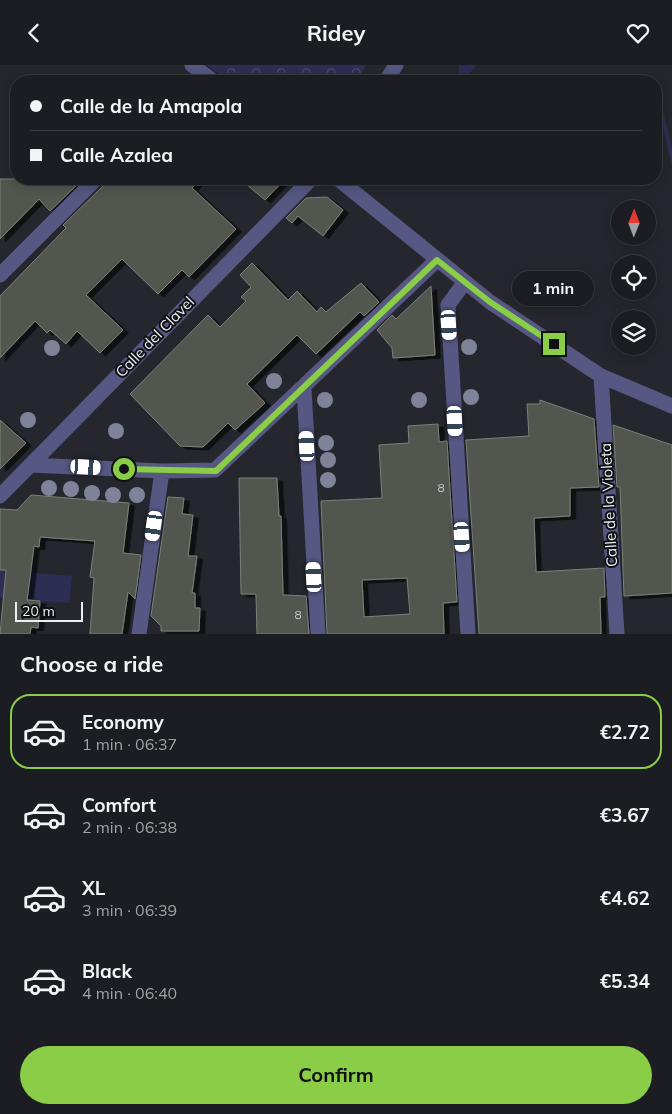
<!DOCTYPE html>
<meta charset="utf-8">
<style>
:root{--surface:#1c1d22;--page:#25262a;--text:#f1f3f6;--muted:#a0a2a5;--line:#3a3b40;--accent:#8ace47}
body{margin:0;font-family:Mulish,sans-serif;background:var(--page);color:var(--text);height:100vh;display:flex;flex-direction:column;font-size:19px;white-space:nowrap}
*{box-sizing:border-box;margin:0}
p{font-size:16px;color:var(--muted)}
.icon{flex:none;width:28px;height:28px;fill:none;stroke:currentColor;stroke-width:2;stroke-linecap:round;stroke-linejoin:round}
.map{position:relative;height:569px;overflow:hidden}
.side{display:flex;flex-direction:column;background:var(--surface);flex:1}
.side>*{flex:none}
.guide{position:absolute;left:10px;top:10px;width:652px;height:110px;border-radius:20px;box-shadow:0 2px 12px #0003,0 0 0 1px var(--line);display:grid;align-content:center;height:110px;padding:0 20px;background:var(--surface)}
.needle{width:32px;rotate:1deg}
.tools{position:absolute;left:611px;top:135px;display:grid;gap:10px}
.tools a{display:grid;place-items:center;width:45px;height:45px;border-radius:50%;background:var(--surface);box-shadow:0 2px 12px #0003,0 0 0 1px var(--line);font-size:25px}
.scale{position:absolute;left:15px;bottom:12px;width:68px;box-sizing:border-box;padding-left:5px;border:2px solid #edeef3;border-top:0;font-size:14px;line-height:18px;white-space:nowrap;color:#edeef3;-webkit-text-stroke:4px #101014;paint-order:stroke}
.end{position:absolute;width:22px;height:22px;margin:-11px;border:6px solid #8ace47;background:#111;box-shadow:0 0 0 2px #111}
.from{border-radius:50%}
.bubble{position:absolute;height:35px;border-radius:18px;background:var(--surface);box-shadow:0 2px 12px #0003,0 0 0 1px var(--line);font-size:16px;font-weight:700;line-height:35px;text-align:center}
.car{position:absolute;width:15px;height:30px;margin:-15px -8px;border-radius:6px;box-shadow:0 0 4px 1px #0007;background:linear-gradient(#fff 24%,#345 0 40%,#fff 0 76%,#345 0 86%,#fff 0)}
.guide b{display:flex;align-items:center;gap:18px;height:48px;font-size:19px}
.guide b+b{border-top:1px solid var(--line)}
.guide i{width:12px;height:12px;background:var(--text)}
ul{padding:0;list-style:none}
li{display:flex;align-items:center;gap:15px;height:75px;margin:0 10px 8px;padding:0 10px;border:2px solid transparent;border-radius:20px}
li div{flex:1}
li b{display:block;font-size:19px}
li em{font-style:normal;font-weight:700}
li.selected{border-color:var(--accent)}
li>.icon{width:45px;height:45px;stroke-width:1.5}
h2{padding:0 20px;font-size:22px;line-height:60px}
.button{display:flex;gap:10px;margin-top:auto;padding:10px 20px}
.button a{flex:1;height:58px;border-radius:30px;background:var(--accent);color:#111;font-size:20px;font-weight:700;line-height:58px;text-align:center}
header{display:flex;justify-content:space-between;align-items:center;height:65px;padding:0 20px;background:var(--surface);font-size:22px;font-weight:700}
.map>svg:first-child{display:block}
.green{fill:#2e2e54}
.park{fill:url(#park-crowns)}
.building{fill:#52564f;stroke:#7c8178;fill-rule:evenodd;filter:url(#shadow)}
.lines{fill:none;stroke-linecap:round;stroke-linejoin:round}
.minor{stroke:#565782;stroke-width:15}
.tree{fill:#808299}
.route{stroke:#8ace47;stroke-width:6}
.labels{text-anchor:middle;stroke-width:4;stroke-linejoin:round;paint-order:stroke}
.number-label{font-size:12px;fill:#c6c8ca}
.street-label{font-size:15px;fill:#edeef3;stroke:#101014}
</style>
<header><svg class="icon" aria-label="back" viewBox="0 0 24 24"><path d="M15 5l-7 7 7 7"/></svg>Ridey<svg class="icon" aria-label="heart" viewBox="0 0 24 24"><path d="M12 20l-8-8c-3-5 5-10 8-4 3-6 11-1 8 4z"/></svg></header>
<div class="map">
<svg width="672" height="569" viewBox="0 0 672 569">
<defs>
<pattern id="park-crowns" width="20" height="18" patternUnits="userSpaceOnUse" patternTransform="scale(1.25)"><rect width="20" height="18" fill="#2e2e54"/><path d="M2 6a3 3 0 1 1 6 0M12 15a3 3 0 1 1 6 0" fill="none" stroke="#4d4d6d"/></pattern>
<filter id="shadow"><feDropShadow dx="5.5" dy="3" stdDeviation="0" flood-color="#0009"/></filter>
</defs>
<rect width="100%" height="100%" fill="#26272e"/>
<path class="green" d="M459 0H476L464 16H458Z
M656 17 672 83V101L656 32Z
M0 505 72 511 69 538 0 533Z"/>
<path class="park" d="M207 0H366L357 16H228Z"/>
<path class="building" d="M0 114H83L50 146 39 134 0 174Z
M105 114H201L192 123 236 164 189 212 182 205 158 229 122 194 86 230 123 265 100 288 77 266 66 279 50 265 47 268 35 256 0 293V231L66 163 63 160 103 121Z
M240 114H285L265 135Z
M327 132 343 145 323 171 298 151 292 158 286 153 306 133Z
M252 198 288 235 297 226 317 247 321 242 326 247 361 218 379 237 364 251 360 247 316 289 297 270 247 319 265 338 235 365 228 358 203 382 180 381 130 329 208 250 220 262 246 236 241 232 251 222 240 210Z
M431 221 435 290 393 293 392 283 377 265 392 250 396 254Z
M540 335 594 354 599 422 570 423V451L534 453 536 507 604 503 605 532H600L601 569H479L466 375 529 371 527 339H540Z
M0 355 26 378 0 404Z
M438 359 439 377 447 376 457 537 443 538 444 569H327L321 436 382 433 379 380 409 378 408 361ZM407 513 410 549 364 552 362 515Z
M613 360 672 380V528L624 531 620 422H617Z
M239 413H277L279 451H281L283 530 306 531 309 569H257L256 529H241Z
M31 430 129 438 123 488 141 490 135 534 128 527 122 569H90L94 513 90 512 95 476 40 472 39 482 34 481 27 535 40 536 38 563 31 562 30 569H0L6 505H0V444L17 445Z
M168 432 184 433 182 449 193 450 188 491H197L192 528H195V543H200L199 566H161V561L151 551Z"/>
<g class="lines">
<path class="minor" d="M192 0 213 16
M386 16 396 0
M338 114 490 237 601 311 672 341
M0 210 96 114
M464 218 448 240 468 569
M601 311 617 569
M304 324 318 569
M30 400 162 406 215 405 437 195
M0 431 311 114
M139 569 162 406"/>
</g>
<g class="tree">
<circle cx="469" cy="282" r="8"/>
<circle cx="52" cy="283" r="8"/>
<circle cx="274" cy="316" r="8"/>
<circle cx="471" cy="332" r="8"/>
<circle cx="325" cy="335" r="8"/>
<circle cx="419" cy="335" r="8"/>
<circle cx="28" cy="355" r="8"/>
<circle cx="116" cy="366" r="8"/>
<circle cx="326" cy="378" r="8"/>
<circle cx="328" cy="395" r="8"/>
<circle cx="328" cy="415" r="8"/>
<circle cx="49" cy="423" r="8"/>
<circle cx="71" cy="424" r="8"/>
<circle cx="92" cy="428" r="8"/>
<circle cx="113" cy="430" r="8"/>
<circle cx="137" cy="430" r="8"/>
</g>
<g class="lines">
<path class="route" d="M124 404 216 406 437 195 490 237 554 279"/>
</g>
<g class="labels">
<g class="number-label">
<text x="441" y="427">8</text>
<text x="298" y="554">8</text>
</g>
<g class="street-label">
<text transform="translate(155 272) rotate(-46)" y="5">Calle del Clavel</text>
<text transform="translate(609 440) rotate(-93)" y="5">Calle de la Violeta</text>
</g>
</g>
</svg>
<div class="tools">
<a><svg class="needle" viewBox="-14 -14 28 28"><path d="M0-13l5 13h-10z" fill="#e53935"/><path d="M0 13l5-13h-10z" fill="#a0a2a5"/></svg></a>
<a><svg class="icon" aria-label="locate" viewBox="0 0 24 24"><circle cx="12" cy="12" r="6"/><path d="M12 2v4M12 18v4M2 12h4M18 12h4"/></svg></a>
<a><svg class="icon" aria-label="layers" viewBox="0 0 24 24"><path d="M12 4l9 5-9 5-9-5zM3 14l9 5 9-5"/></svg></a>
</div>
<div class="scale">20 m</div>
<i class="end from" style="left:124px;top:404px"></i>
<i class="end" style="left:554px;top:279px"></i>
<div class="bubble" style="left:512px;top:206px;width:82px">1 min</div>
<i class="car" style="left:449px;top:260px;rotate:176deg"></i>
<i class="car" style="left:455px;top:356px;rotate:177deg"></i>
<i class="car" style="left:307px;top:381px;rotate:357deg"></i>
<i class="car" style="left:86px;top:402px;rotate:93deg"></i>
<i class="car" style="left:154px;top:461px;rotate:188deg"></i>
<i class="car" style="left:462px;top:472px;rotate:176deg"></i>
<i class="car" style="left:314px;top:512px;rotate:357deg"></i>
<div class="guide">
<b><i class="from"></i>Calle de la Amapola</b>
<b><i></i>Calle Azalea</b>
</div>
</div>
<section class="side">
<h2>Choose a ride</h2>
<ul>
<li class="selected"><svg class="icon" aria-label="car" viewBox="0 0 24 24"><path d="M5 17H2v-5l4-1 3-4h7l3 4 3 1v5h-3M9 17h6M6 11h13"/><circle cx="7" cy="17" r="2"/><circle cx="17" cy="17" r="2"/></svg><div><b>Economy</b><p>1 min · 06:37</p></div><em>€2.72</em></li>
<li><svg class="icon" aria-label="car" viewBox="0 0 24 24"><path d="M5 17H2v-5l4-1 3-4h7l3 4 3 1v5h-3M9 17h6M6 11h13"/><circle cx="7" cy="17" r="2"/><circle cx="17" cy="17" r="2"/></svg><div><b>Comfort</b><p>2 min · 06:38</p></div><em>€3.67</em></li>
<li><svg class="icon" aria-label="car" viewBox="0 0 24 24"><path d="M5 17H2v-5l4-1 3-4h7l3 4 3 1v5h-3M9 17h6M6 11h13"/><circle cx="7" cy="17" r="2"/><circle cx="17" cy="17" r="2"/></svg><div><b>XL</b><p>3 min · 06:39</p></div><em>€4.62</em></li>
<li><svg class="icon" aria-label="car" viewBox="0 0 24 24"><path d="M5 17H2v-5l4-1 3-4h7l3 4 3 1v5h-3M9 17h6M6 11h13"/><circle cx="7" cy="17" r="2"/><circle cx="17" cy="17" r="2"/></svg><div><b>Black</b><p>4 min · 06:40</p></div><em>€5.34</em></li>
</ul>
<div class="button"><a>Confirm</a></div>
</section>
